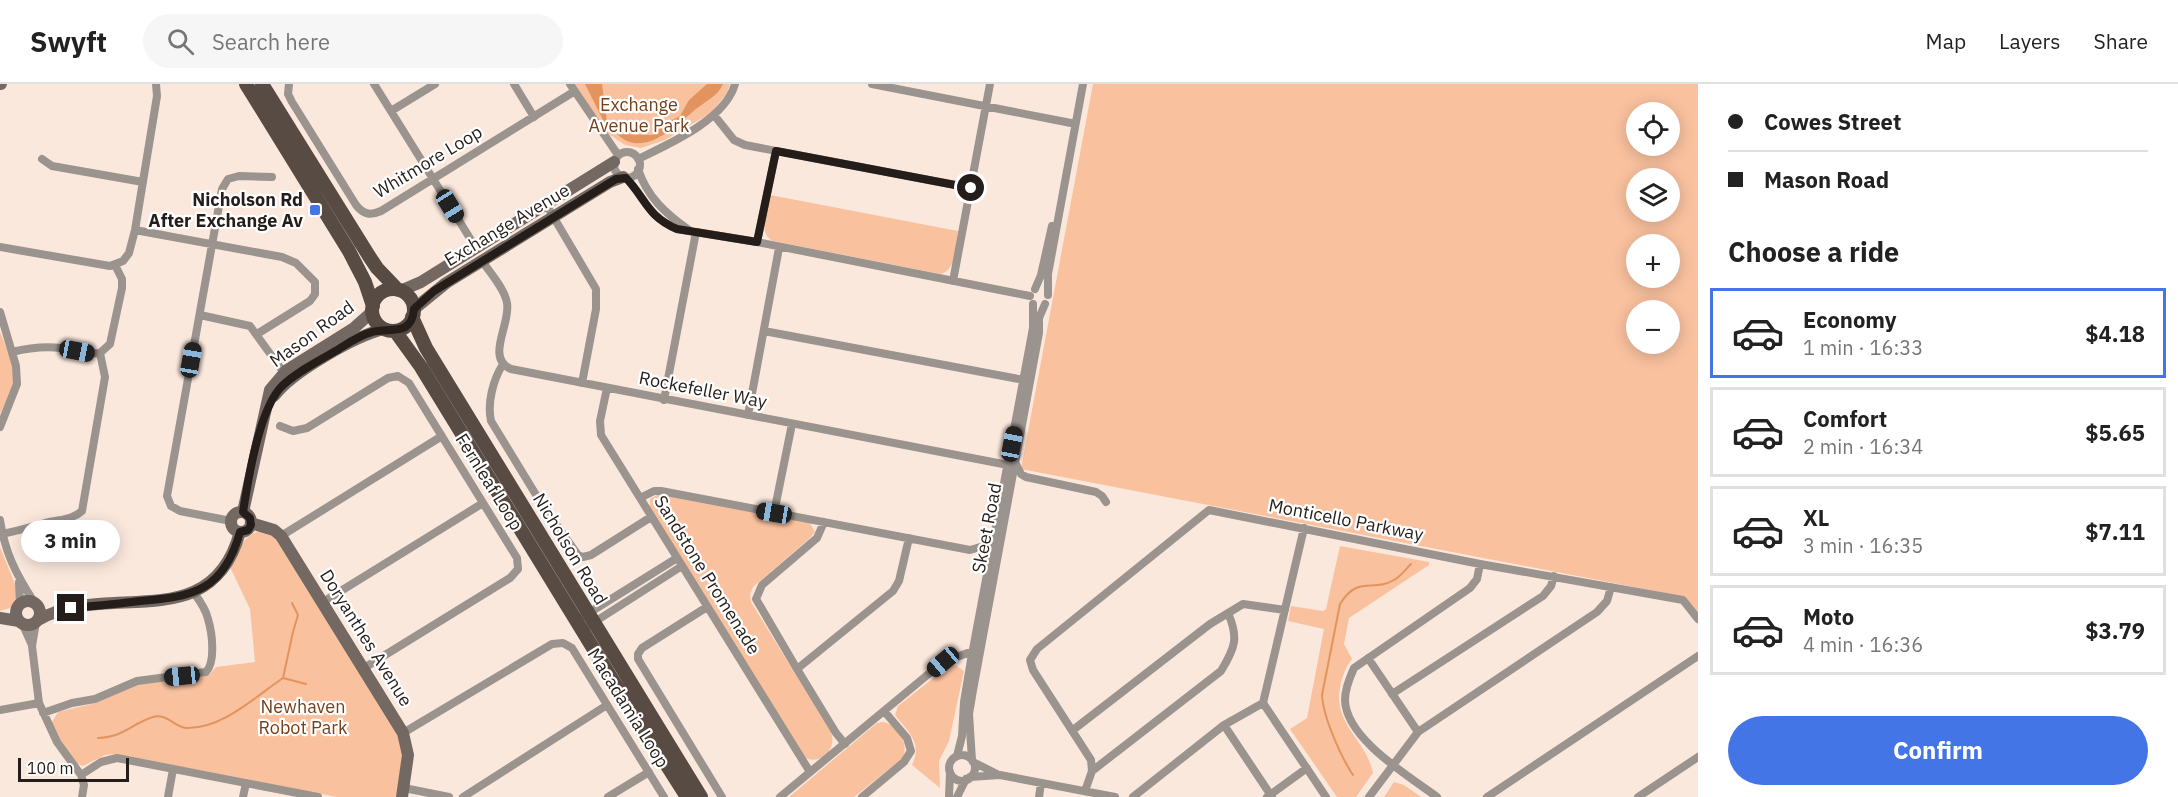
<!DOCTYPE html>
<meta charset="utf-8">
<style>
:root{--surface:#fff;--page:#f6f6f6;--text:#222;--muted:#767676;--line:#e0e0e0;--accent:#4475e6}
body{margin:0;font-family:"IBM Plex Sans",sans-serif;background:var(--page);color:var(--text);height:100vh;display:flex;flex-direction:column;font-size:22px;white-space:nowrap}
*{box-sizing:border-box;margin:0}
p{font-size:20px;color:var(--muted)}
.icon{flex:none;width:33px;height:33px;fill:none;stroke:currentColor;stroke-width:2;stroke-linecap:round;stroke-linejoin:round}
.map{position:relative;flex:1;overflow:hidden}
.panel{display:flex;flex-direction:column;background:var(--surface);width:480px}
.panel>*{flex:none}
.banner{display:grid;align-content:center;height:132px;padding:0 30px;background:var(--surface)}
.tools{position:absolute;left:1626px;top:18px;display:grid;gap:12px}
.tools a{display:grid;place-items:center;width:54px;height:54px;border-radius:50%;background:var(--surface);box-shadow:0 3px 15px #0003;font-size:30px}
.scale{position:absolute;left:18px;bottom:15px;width:111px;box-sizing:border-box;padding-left:6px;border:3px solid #241d19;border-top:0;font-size:16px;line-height:21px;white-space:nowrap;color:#241d19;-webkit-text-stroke:4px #fff;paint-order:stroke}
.end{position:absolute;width:27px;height:27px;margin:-14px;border:8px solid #241d19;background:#fff;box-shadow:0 0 0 3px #fff}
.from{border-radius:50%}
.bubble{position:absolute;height:42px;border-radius:21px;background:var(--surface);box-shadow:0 3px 15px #0003;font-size:20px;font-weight:700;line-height:42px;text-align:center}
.car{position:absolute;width:18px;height:36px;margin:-18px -9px;border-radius:8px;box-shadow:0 0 4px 2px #0007;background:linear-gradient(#222 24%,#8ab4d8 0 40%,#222 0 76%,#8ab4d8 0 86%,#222 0)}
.banner b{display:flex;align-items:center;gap:21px;height:57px;font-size:22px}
.banner b+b{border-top:2px solid var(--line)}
.banner i{width:15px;height:15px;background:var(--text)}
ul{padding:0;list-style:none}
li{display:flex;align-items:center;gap:18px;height:90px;margin:0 12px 9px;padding:0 18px;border:3px solid var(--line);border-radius:0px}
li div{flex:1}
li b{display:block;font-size:22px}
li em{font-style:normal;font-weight:700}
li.active{border-color:var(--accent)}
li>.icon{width:54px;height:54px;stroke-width:1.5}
h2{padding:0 30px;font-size:27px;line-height:72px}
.action{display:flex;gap:12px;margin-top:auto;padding:12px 30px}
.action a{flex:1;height:69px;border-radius:36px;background:var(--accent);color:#fff;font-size:24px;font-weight:700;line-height:69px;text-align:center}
header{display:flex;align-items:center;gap:36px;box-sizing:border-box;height:84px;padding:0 30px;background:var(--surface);border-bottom:2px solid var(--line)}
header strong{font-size:28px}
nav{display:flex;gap:33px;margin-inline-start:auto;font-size:21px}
.search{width:420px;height:54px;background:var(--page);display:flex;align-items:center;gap:15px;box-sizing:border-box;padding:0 21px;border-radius:33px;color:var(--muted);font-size:22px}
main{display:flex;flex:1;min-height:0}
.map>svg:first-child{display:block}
.green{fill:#f9c19e;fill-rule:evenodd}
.water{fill:#e3945e}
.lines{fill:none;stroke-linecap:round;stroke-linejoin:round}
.stream{stroke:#e3945e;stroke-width:2}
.street{stroke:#9b938e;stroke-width:8}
.secondary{stroke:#736862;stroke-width:12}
.primary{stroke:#584b43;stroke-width:14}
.route{stroke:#241d19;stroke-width:8}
.poi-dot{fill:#4475e6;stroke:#fff;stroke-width:2}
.labels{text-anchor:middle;stroke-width:4.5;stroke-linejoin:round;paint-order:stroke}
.park-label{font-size:18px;fill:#743f19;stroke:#fff}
.street-label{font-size:18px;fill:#241d19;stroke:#fff}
.poi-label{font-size:18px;font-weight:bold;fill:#241d19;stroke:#fff;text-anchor:end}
</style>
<header>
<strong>Swyft</strong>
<div class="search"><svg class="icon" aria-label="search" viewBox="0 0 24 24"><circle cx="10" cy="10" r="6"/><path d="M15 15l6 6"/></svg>Search here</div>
<nav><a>Map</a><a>Layers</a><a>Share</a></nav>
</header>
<main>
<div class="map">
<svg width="1698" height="713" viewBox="0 0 1698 713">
<rect width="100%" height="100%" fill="#fbe8dd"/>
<path class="green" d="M575 0H730L727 9 711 29 665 56 641 64 625 61 607 49Z
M1093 0H1698V531L1686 513 1021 385ZM1636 28H1670V62H1636ZM1636 94H1670V128H1636ZM1636 160H1670V194H1636ZM1636 226H1670V260H1636Z
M770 111 958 147C956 161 957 185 941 190L773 157C757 149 767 126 770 111Z
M0 248C7 265 17 286 12 304 10 313 4 322 0 330Z
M659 410 810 439 815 448 810 454 753 503 750 511 751 518 831 648C838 666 819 682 804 673L650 424V415Z
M261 447 273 451 394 642 403 665 397 713H337L116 670 105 671 83 682C66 678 59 652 52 638L58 628 96 619 139 600 203 593 210 590 216 583 255 578 250 525 230 483C239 469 242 450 261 447Z
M1340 462 1429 478V481L1349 534 1344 560 1352 575C1345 584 1342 593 1340 604 1333 640 1367 657 1373 689L1356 713H1337L1290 645 1307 634 1324 545 1288 537 1291 522 1323 527 1326 525Z
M0 463 17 505V516L10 524 0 527Z
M950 581 957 582 964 587 949 657 939 677 940 704 912 681C923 658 908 648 895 631L898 622Z
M883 638C899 641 910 661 902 675L854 713H789L877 639Z
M1394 698 1404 701 1421 713H1384Z"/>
<path class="water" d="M585 0H602L607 38H604Z
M707 0H723C717 13 707 16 696 25 677 41 643 76 617 50L653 51 660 42 680 32 689 16Z"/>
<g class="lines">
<path class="stream" d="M283 594 306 600
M98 654C124 653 131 640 153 633 167 629 174 643 186 644 222 645 255 613 283 594L293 548 298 531 292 519
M1353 691C1341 673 1323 633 1322 611L1340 520C1359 490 1372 509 1394 496 1400 493 1406 485 1411 480"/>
<path class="street" d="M289 0 288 10 292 18 356 121C363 130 370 132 381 127L575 7
M374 0 476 164
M514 0 534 33
M570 0 618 71
M872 0 1071 39
M391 27 435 0
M714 31 734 56 745 61 971 104
M614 81a13 13 0 1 1 26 0a13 13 0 1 1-26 0Z
M42 75 52 82 143 98
M638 75C669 60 725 36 735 0
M638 85C647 113 666 130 689 146
M626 94C646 114 646 132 677 145L757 158 1030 212
M547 122 596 205V225L582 299
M135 146 282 173 296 179 315 198V210L310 217 257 250
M757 158 776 67
M0 163 110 182 123 177 129 169 135 146 157 12 156 0
M483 178C490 189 505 205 507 219 511 240 485 274 511 285L1008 381
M953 197 990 0
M1035 205 1041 191 1052 142
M1048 211V190L1083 0
M0 228 16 282 17 300 0 343
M200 231 250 242 287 293
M764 247 1024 296
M12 268C28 264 44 262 61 264 74 265 87 271 100 269
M100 269 110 260 122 204V195L115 181
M503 280C493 296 487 319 491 337L541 419 578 471 583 473 591 471 651 433
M607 304 600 337 601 351 810 688
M664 316 696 148
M748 331 779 164
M280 342 293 347 307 344 388 294 398 292 409 299 517 474 518 485 510 494 364 584
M1016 380 1021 390 1026 393 1096 408 1102 412 1106 418
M640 414 654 407H661L970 466 994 459
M774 429 792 340
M0 436C5 469 16 490 34 518
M231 437 180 427 171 422 167 412 222 105 228 95 239 92 272 93
M824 438 817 454 762 501 756 515 797 585 836 649 845 660
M1304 444 1263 619 1326 713
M2 450C17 447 31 443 45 439 58 435 71 437 82 427L105 293 100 269
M281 452 442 352
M19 498 20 520
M323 518 483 419
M707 523 642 564 638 570V575L722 713
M576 537 677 474
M36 538 32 562 39 619 57 658 81 691 84 701 82 713
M22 539 32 561
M582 546 682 482
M1368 574 1418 648
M797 585 893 507 899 497 909 454
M1392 610 1543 512 1551 502 1554 492
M0 626 39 619
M43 629 72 619 95 615 137 597 206 588C216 578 212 548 208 535 206 526 200 517 194 509
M1224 641 1272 713
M1073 646 1210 540 1243 520 1285 526
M403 649 552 560 563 559 572 564 664 713
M949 684a13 13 0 1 1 26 0a13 13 0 1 1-26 0Z
M957 672 962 652 964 618 971 576 1033 244V220
M972 676 969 630 973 606 1039 249V234L1045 220
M973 678 997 690
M1092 687 1221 587C1235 564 1239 554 1228 529
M81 691 101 678 117 674 318 713
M970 693 1000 691 1115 713
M404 704 449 713
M1085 707 1092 687 1091 676 1033 586 1030 576 1037 565 1209 426 1480 480 1683 516 1698 535
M168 713 173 685
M243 713 246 699
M463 713 607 621
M608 713 649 688
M780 713 943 578 973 567
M862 713 904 678 911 667 907 654 884 627
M949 713 950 688
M957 713 966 695
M1039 713 1041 699
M1133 713 1224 641 1263 619
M1267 713 1307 684
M1369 713 1418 648 1597 528 1607 517 1611 503
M1437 713C1409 692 1346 655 1345 616 1345 605 1349 595 1354 584L1470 504 1477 495 1480 480
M1487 713 1698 572
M1638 713 1698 673"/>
<path class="secondary" d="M0 0H1
M400 207 421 198 614 78
M414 225 446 199 610 98 623 93
M274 312C292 288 355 252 384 245
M243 428 270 306 287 286 354 244 372 228
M231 438a10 10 0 1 1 20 0a10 10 0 1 1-20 0Z
M251 439 274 446 281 452 403 649 408 671 402 713
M16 529a12 12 0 1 1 24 0a12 12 0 1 1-24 0Z
M0 534 19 537
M38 536C108 496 211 554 240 448"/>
<path class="primary" d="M246 0 349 167 365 198 373 222
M262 0 369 172 377 184 398 206
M372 226a21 21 0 1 1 42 0a21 21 0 1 1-42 0Z
M412 233 426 264 701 713
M395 247 421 283 612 595 687 713"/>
</g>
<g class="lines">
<path class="route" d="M71 524C94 522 117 520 140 517 194 513 224 506 240 448L248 446 251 441 250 434 243 428C248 396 259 325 282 302 298 287 320 276 339 265 350 258 360 251 372 248 390 243 412 253 414 225L434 207 616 95 626 94C646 115 647 132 677 145L757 158 776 67 971 104"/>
</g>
<rect class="poi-dot" x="309" y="120" width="12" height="12" rx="3"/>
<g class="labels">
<g class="park-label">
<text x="639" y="27">Exchange<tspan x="639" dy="21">Avenue Park</tspan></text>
<text x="303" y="629">Newhaven<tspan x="303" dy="21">Robot Park</tspan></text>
</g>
<g class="street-label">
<text transform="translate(428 78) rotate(-31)" y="6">Whitmore Loop</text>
<text transform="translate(507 141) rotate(-31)" y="6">Exchange Avenue</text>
<text transform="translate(312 250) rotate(-36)" y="6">Mason Road</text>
<text transform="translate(703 306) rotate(11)" y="6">Rockefeller Way</text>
<text transform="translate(489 398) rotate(58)" y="6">Fernleaf Loop</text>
<text transform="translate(1346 436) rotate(11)" y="6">Monticello Parkway</text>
<text transform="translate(987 444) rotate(-79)" y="6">Skeet Road</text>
<text transform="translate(570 465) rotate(59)" y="6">Nicholson Road</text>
<text transform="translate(707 491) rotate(58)" y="6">Sandstone Promenade</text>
<text transform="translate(366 554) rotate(58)" y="6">Doryanthes Avenue</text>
<text transform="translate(628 624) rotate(58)" y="6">Macadamia Loop</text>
</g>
<g class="poi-label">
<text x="303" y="122">Nicholson Rd<tspan x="303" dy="21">After Exchange Av</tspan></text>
</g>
</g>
</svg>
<div class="tools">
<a><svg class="icon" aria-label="locate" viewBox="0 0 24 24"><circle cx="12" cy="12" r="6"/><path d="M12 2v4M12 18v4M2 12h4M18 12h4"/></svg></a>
<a><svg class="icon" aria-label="layers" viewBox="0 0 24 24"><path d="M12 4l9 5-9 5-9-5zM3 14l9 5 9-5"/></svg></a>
<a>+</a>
<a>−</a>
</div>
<div class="scale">100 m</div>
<i class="end from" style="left:971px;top:104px"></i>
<i class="end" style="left:71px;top:524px"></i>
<div class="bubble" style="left:21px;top:436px;width:99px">3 min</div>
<i class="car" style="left:450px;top:122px;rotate:148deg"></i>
<i class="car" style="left:77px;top:267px;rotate:101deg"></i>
<i class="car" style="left:191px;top:276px;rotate:10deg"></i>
<i class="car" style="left:1012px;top:360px;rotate:11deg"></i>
<i class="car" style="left:774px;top:429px;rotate:279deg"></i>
<i class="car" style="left:943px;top:578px;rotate:230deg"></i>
<i class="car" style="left:182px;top:592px;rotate:264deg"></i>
</div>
<section class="panel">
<div class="banner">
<b><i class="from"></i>Cowes Street</b>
<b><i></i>Mason Road</b>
</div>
<h2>Choose a ride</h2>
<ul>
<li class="active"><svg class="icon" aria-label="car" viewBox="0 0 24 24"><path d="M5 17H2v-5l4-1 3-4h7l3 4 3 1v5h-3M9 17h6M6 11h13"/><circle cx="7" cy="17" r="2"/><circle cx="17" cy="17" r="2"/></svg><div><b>Economy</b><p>1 min · 16:33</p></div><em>$4.18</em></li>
<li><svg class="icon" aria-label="car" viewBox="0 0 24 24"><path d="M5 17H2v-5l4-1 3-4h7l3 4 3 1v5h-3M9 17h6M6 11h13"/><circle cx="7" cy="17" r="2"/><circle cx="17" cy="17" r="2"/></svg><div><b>Comfort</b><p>2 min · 16:34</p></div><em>$5.65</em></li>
<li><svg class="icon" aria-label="car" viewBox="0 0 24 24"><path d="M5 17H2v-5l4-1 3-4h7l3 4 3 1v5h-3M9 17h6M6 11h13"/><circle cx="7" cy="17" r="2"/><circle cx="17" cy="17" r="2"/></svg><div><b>XL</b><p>3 min · 16:35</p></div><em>$7.11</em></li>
<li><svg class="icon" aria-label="car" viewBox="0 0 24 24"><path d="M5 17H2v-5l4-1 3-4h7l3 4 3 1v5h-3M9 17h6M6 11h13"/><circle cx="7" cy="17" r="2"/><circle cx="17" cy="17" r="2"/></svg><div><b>Moto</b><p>4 min · 16:36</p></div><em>$3.79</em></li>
</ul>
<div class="action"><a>Confirm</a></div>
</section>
</main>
